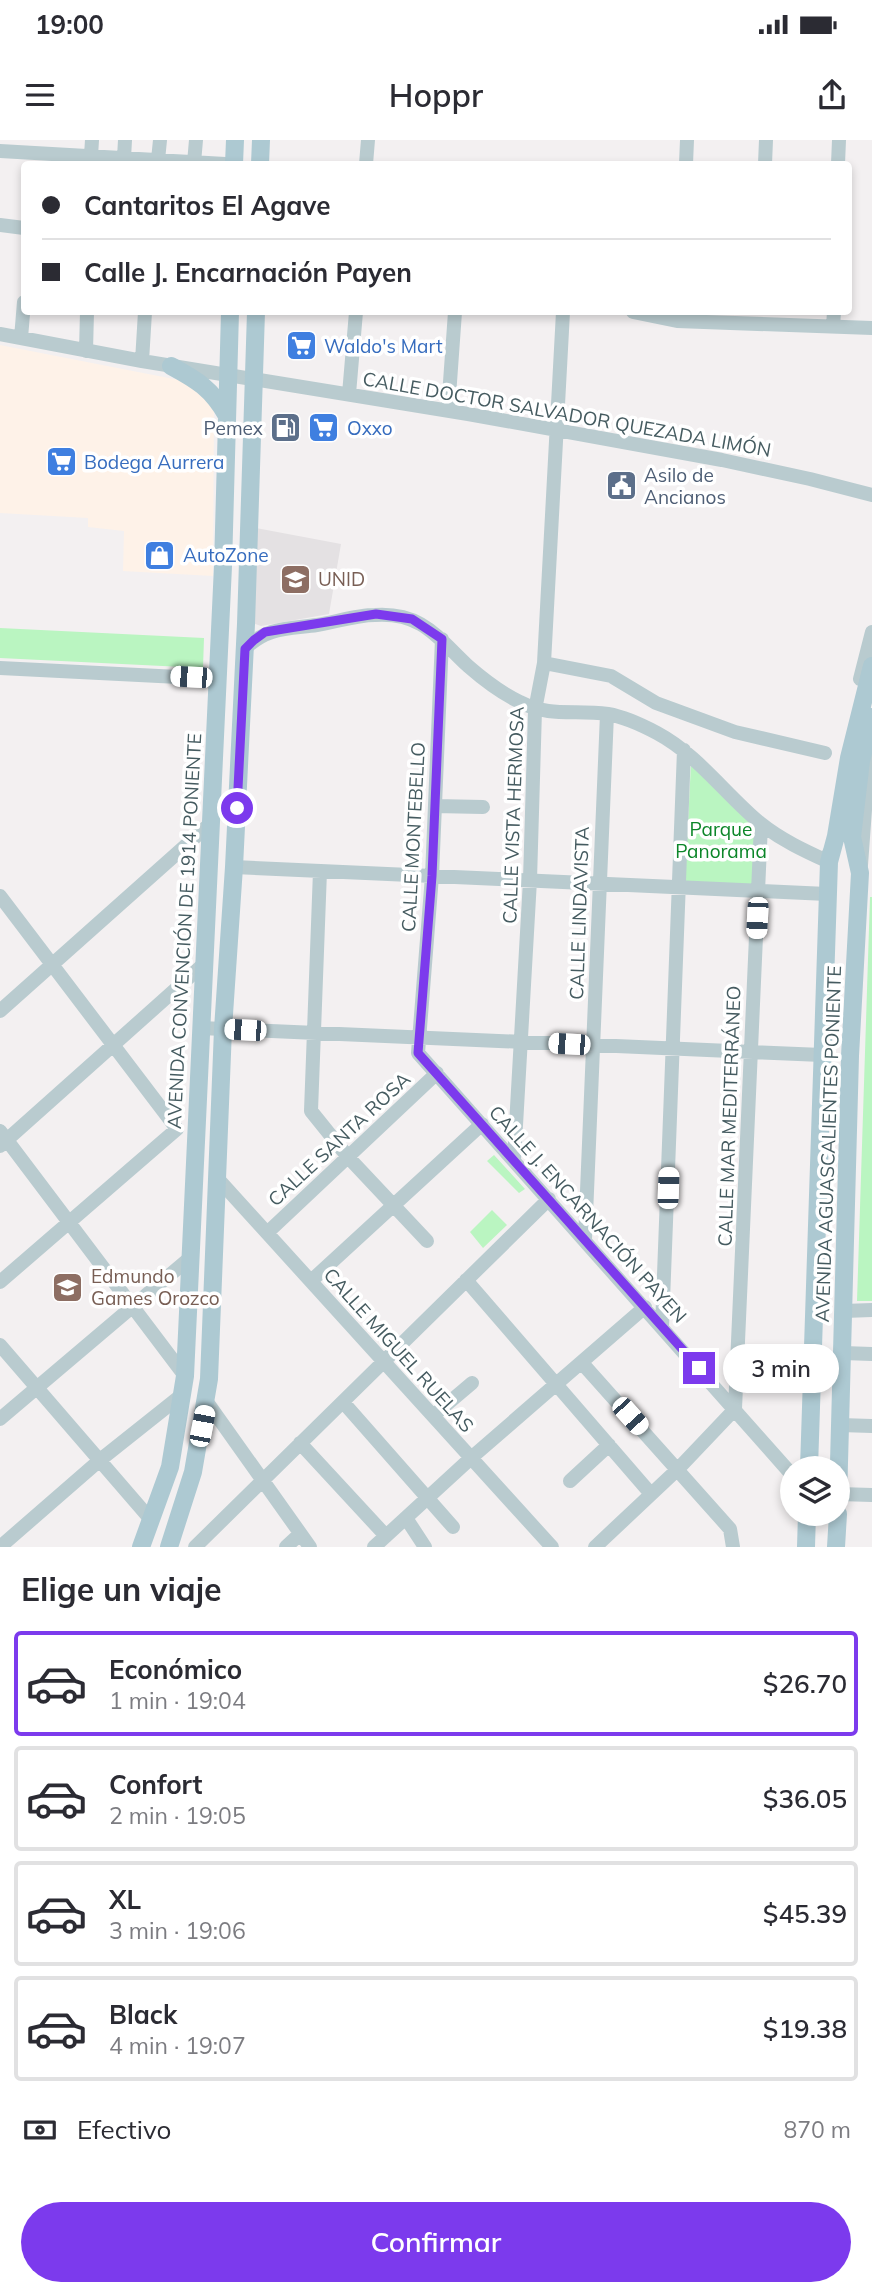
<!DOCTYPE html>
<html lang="es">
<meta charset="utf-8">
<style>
:root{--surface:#fff;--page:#f2f2f3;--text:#2b2b33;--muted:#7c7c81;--line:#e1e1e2;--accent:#7c3aed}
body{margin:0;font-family:Mulish,sans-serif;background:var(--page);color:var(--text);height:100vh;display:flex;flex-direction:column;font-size:26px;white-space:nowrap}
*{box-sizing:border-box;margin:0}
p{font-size:23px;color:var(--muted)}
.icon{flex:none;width:38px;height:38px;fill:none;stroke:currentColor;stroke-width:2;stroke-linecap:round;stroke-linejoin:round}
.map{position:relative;height:1407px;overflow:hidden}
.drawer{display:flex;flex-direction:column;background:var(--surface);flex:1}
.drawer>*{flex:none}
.top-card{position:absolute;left:21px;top:21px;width:831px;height:154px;border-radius:7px;box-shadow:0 4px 10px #0003;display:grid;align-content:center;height:154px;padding:0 21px;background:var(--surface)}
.controls{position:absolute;left:780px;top:1316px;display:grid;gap:14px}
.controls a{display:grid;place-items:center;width:70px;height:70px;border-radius:50%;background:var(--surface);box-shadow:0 4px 10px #0003;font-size:35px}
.end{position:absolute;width:32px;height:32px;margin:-16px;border:9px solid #7c3aed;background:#fff;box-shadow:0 0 0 4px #fff}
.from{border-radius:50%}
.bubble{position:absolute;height:49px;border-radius:24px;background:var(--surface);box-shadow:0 4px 10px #0003;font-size:23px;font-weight:600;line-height:49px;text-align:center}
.car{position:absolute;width:21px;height:42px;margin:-21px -10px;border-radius:9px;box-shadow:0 0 5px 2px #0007;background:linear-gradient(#fff 24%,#345 0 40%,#fff 0 76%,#345 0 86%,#fff 0)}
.top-card b{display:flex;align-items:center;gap:24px;height:66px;font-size:26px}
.top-card b+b{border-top:2px solid var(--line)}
.top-card i{width:18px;height:18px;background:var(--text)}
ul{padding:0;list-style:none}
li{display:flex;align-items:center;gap:21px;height:105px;margin:0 14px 10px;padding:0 7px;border:4px solid var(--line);border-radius:7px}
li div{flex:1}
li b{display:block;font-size:26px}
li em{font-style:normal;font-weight:600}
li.current{border-color:var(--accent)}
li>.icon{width:63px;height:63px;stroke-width:1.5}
h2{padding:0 21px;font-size:32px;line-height:84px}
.pay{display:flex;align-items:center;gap:18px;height:77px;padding:0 21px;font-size:26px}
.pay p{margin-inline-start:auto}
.primary-button{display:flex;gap:14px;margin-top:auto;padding:14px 21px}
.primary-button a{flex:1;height:80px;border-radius:42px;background:var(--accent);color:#fff;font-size:28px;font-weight:600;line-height:80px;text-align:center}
.status{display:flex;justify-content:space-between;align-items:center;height:49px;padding:0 35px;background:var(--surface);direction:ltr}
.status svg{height:19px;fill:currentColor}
header{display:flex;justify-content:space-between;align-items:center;height:91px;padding:0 21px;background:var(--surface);font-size:32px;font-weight:600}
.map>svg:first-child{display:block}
.commercial{fill:#fef2e8}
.education{fill:#e4e1e3}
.green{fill:#baf5c1}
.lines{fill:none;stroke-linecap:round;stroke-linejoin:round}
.minor{stroke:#b9cbcf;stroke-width:14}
.major{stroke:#adc9d2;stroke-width:18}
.route{stroke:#7c3aed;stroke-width:9}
.labels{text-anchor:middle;stroke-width:7;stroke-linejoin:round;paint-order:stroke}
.shop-label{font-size:19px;fill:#366cbe;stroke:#fff;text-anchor:start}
.street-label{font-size:19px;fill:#455b60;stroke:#fff}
.service-label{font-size:19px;fill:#4e5e75;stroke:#fff;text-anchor:end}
.education-label{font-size:19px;fill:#785e54;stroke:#fff;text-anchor:start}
.park-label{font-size:19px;fill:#0c8629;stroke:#fff}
</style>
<div class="status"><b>19:00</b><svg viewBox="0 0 49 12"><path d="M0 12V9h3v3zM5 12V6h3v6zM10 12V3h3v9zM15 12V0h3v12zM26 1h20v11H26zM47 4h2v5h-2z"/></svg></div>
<header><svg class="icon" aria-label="menu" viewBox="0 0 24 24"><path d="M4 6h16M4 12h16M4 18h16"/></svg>Hoppr<svg class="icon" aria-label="share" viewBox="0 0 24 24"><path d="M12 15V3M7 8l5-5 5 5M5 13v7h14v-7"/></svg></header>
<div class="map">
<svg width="872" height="1407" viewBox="0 0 872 1407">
<rect width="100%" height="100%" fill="#f3f0f1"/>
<path class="commercial" d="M0 205 184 241 214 267 213 436 123 431 124 391 88 387V378L0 373Z"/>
<path class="education" d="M256 388 341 404 329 474 261 486 253 483Z"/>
<path class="green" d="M0 488 204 498 203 528 0 518Z
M691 623 756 686 753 748 685 744Z
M870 757H872V1161H857Z
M494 1015 525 1049 519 1053 487 1021Z
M492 1070 507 1085 483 1108 470 1092Z"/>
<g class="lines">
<path class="minor" d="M0 11 225 24
M91 16 92 0
M124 18 125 0
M158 20 160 0
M194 23 196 0
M366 24 368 0
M686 24 687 0
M765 24 766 0
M838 24 839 0
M0 85 24 88
M633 172 677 181 872 188
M833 186 834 172
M0 194 142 221 468 274 722 320 810 339 872 355
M21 198 24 162
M86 211 87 172
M142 221 145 172
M349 254 356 172
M448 270 455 172
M442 499 432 736 418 913 793 1336
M245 509C266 487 288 489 317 485 336 482 356 475 375 475 422 472 437 497 468 526 484 540 501 553 520 562 551 578 575 569 608 574 625 577 642 585 657 593 698 615 725 654 760 683 781 700 805 711 829 722V713
M544 523 611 536 656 563 735 592 825 613
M0 528 218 539
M860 539 872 492
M435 666 483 667
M861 725 866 656 872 620
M234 727 827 754
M320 731 311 971 348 1017 427 1101
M0 756 177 989
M0 871 211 683
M201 888 822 915
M0 991 185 1236
M0 1006 205 823
M514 1020 530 740 535 570 544 523 563 172
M218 1039 552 1407
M267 1093 437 933
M585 1099 607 574
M466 1140 651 1354
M311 1141 482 984
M0 1142 177 989
M844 1171 872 1170
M662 1187 684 610
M0 1205 152 1381
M843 1213 872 1214
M582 1223 730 1389 733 1407
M207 1262 310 1407
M343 1262 453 1387
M433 1276 472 1243
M0 1279 191 1117
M840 1285 872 1286
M300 1303 386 1396
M570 1341 609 1305
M839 1354 872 1355
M406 1378 425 1407
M0 1407 100 1320 183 1254
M195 1407 549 1059
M286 1407 300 1394
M374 1407 471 1318 645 1167
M595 1407 678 1329 735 1269 761 684"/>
<path class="major" d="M234 24 235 0
M260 24 261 0
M171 226C197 240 212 249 227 276
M809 1328 829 722 836 696 849 618 872 526
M838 1360 850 916 860 733 852 697 861 621 872 577
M141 1407 170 1327 185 1236 223 426 230 172
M169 1407 193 1332 209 1239 223 889 234 727 246 484 256 172
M806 1407 807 1374
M836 1407 838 1374"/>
</g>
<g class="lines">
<path class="route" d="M237 668 245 509 254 500 265 492 376 474 412 479 442 499 432 736 418 913 699 1228"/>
</g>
<defs>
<symbol id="supermarket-square" viewBox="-11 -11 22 22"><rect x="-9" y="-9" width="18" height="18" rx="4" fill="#3f7fe0" stroke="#fff"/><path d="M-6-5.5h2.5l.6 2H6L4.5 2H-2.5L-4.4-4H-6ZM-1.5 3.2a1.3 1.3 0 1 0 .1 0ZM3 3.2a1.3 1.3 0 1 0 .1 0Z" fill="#fff"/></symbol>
<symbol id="fuel-square" viewBox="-11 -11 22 22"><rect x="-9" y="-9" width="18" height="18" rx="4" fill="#5c6f8a" stroke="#fff"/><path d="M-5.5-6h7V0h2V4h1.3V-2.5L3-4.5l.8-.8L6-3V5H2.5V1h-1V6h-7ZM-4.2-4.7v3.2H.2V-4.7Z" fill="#fff"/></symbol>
<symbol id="civic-square" viewBox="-11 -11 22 22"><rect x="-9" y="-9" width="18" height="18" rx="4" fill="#5c6f8a" stroke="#fff"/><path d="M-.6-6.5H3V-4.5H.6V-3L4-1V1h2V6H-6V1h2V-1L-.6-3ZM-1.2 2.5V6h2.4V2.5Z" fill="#fff"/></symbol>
<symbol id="shop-square" viewBox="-11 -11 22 22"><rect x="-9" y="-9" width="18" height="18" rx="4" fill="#3f7fe0" stroke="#fff"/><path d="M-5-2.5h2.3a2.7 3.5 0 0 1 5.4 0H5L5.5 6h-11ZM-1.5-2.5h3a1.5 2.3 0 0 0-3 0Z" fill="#fff"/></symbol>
<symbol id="university-square" viewBox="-11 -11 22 22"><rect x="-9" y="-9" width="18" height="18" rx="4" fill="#8d6e63" stroke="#fff"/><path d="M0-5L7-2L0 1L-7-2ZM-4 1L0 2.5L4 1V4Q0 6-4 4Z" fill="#fff"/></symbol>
<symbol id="school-square" viewBox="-11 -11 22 22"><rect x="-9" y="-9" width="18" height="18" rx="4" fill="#8d6e63" stroke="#fff"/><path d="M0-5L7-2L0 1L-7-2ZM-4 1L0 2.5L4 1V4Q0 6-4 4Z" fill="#fff"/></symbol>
</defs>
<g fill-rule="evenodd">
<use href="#supermarket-square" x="284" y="188" width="35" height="35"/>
<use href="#fuel-square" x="268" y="270" width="35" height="35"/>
<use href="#supermarket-square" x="306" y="270" width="35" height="35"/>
<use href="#supermarket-square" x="44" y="304" width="35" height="35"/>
<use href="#civic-square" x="604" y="328" width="35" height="35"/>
<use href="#shop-square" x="142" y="398" width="35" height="35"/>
<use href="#university-square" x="278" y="422" width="35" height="35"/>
<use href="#school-square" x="50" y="1130" width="35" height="35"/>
</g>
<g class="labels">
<g class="shop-label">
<text x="324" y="213">Waldo's Mart</text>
<text x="347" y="295">Oxxo</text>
<text x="84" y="329">Bodega Aurrera</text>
<text x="183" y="422">AutoZone</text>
</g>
<g class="street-label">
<text transform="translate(567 274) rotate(10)" y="7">CALLE DOCTOR SALVADOR QUEZADA LIMÓN</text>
<text transform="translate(513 675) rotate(-88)" y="7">CALLE VISTA HERMOSA</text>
<text transform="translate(413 697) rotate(-87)" y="7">CALLE MONTEBELLO</text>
<text transform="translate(579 773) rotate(-88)" y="7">CALLE LINDAVISTA</text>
<text transform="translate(184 791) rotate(-87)" y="7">AVENIDA CONVENCIÓN DE 1914 PONIENTE</text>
<text transform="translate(729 976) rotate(-88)" y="7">CALLE MAR MEDITERRÁNEO</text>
<text transform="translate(339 999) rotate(-43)" y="7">CALLE SANTA ROSA</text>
<text transform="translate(828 1004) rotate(-88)" y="7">AVENIDA AGUASCALIENTES PONIENTE</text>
<text transform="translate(588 1074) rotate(48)" y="7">CALLE J. ENCARNACIÓN PAYEN</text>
<text transform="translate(399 1210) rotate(48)" y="7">CALLE MIGUEL RUELAS</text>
</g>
<g class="service-label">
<text x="263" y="295">Pemex</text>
<text x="644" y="342" text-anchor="start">Asilo de<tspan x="644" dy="22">Ancianos</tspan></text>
</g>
<g class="education-label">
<text x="318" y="446">UNID</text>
<text x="91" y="1143">Edmundo<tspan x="91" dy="22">Games Orozco</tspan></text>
</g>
<g class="park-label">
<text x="721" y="696">Parque<tspan x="721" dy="22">Panorama</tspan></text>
</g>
</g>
</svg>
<div class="controls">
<a><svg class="icon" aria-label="layers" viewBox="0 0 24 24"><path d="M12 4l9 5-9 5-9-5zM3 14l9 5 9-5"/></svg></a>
</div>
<i class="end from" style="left:237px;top:668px"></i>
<i class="end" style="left:699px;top:1228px"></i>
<div class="bubble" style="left:723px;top:1204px;width:116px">3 min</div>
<i class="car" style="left:191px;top:537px;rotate:273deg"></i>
<i class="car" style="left:757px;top:778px;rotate:183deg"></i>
<i class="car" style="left:245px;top:890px;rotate:273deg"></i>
<i class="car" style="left:569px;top:904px;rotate:273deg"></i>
<i class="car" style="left:668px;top:1048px;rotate:2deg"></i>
<i class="car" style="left:630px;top:1276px;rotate:138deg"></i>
<i class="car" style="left:202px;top:1286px;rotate:11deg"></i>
<div class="top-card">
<b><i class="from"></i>Cantaritos El Agave</b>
<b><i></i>Calle J. Encarnación Payen</b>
</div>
</div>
<section class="drawer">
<h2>Elige un viaje</h2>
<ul>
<li class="current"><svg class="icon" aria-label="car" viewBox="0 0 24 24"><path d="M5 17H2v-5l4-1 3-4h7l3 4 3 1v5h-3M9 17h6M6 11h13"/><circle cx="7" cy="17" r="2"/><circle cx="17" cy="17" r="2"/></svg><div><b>Económico</b><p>1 min · 19:04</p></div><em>$26.70</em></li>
<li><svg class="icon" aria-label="car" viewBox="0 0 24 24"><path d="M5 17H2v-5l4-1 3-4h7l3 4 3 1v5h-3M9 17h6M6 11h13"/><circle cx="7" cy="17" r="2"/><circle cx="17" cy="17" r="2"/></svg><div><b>Confort</b><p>2 min · 19:05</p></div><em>$36.05</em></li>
<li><svg class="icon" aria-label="car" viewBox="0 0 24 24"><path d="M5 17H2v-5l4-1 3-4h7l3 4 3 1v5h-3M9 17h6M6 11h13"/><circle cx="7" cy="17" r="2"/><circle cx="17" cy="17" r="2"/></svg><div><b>XL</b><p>3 min · 19:06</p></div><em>$45.39</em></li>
<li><svg class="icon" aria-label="car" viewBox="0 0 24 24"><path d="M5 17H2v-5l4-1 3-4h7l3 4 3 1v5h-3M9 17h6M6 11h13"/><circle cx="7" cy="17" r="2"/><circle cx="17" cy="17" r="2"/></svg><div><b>Black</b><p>4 min · 19:07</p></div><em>$19.38</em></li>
</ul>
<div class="pay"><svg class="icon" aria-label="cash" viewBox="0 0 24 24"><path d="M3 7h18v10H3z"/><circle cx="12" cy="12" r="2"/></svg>Efectivo<p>870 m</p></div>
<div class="primary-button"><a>Confirmar</a></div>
</section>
